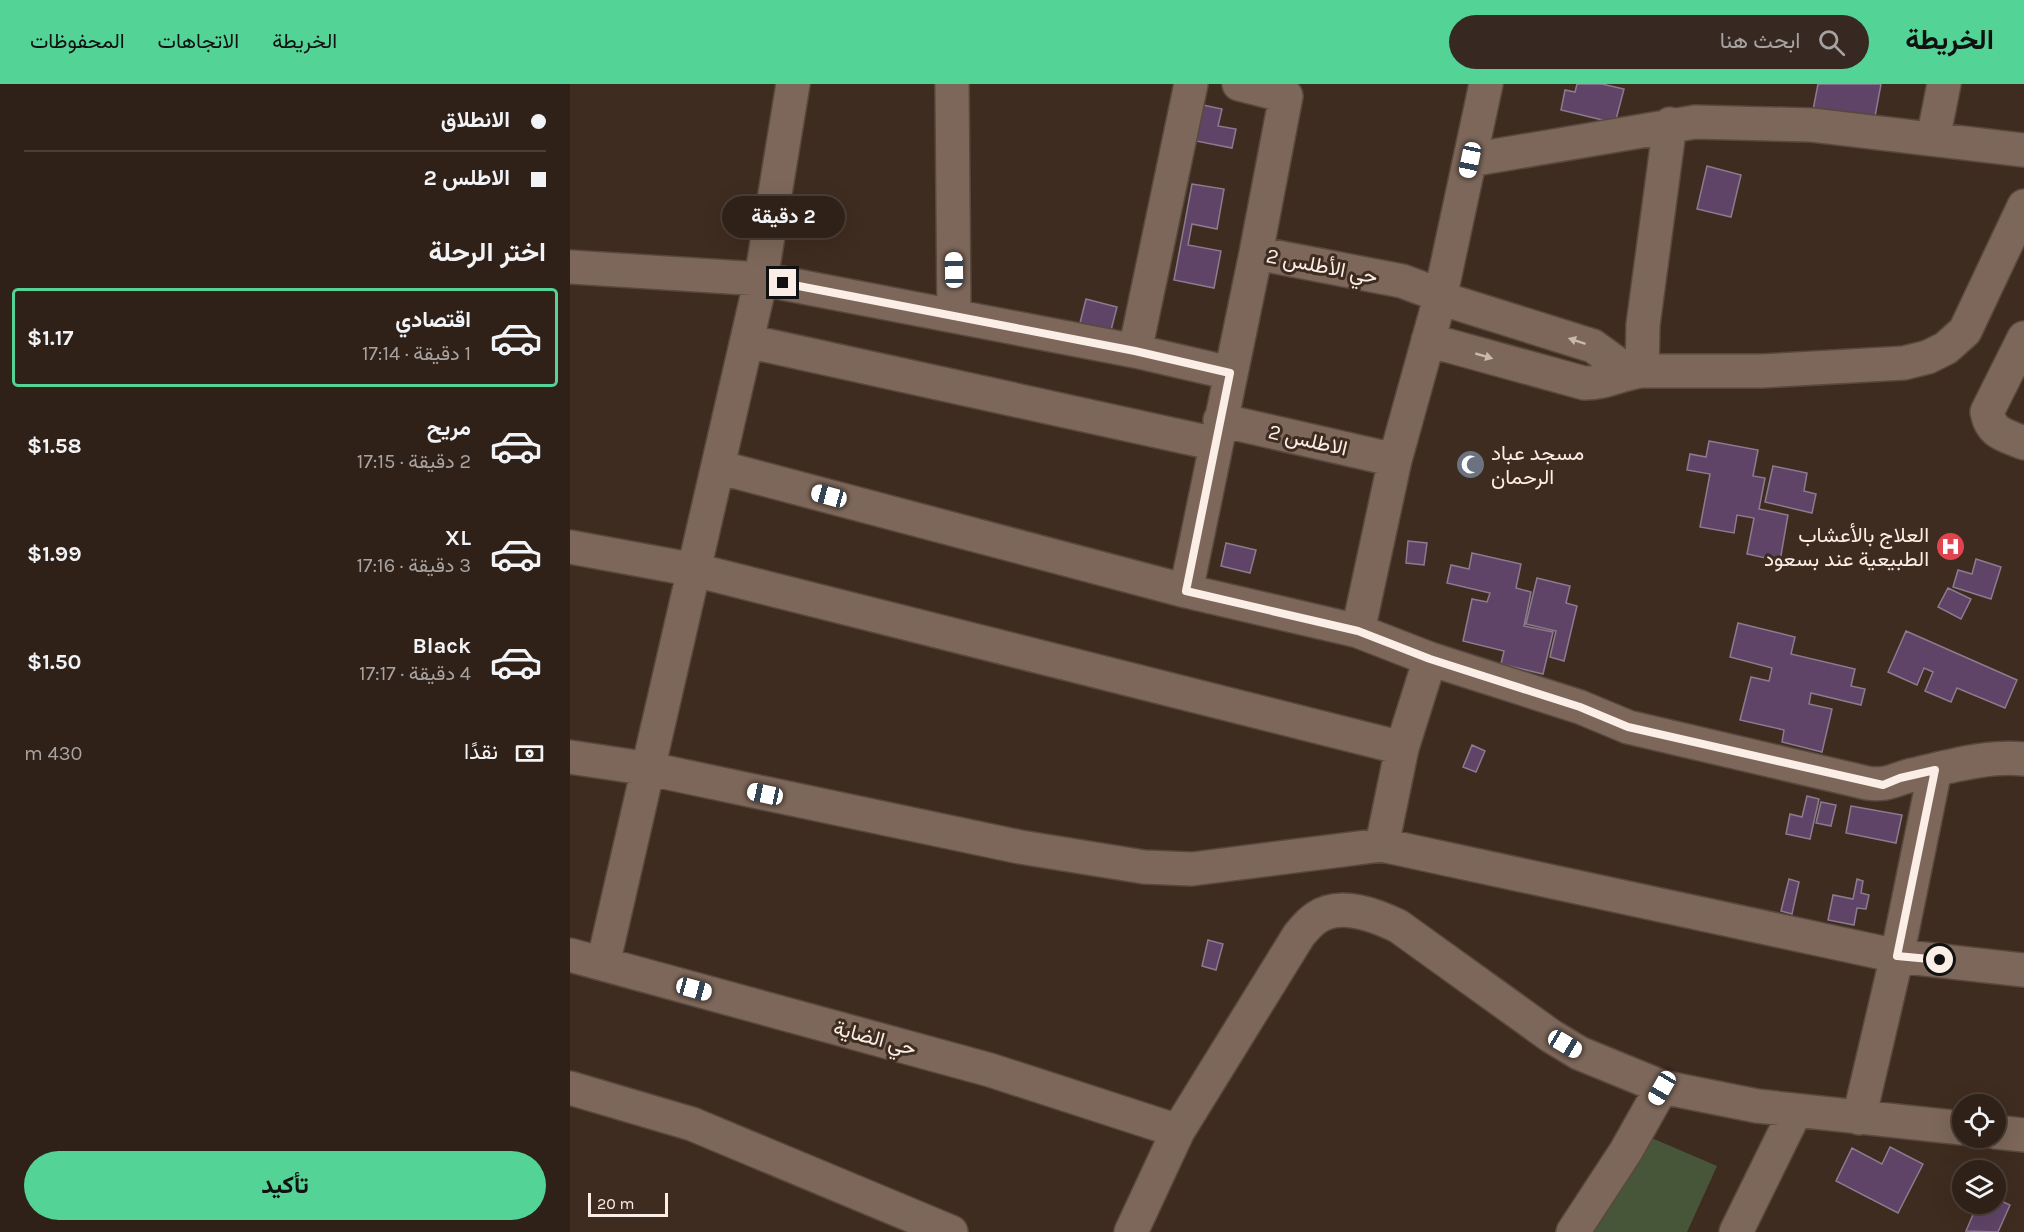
<!DOCTYPE html>
<html lang="ar">
<meta charset="utf-8">
<style>
:root{--surface:#2f2118;--page:#372921;--text:#f1f3f6;--muted:#a7a3a2;--line:#4a3e37;--accent:#53d396}
body{margin:0;font-family:Karla,Vazirmatn,sans-serif;background:var(--page);color:var(--text);direction:rtl;height:100vh;display:flex;flex-direction:column;font-size:22px;white-space:nowrap}
*{box-sizing:border-box;margin:0}
p{font-size:20px;color:var(--muted)}
.icon{flex:none;width:33px;height:33px;fill:none;stroke:currentColor;stroke-width:2;stroke-linecap:round;stroke-linejoin:round}
.map{position:relative;flex:1;overflow:hidden;direction:ltr}
.details{display:flex;flex-direction:column;background:var(--surface);width:570px}
.details>*{flex:none}
.hud{display:grid;align-content:center;height:132px;padding:0 24px;background:var(--surface)}
.fabs{position:absolute;left:1382px;top:1010px;display:grid;gap:12px}
.fabs a{display:grid;place-items:center;width:54px;height:54px;border-radius:50%;background:var(--surface);box-shadow:0 6px 24px #0002,0 0 0 2px var(--line);font-size:30px}
.scale{position:absolute;left:18px;bottom:15px;width:80px;box-sizing:border-box;padding-left:6px;border:3px solid #fbeee7;border-top:0;font-size:16px;line-height:21px;white-space:nowrap;color:#fbeee7;-webkit-text-stroke:4px #3f2c20;paint-order:stroke}
.end{position:absolute;width:27px;height:27px;margin:-14px;border:8px solid #fbeee7;background:#111;box-shadow:0 0 0 3px #111}
.from{border-radius:50%}
.bubble{position:absolute;height:42px;border-radius:21px;background:var(--surface);box-shadow:0 6px 24px #0002,0 0 0 2px var(--line);font-size:20px;font-weight:700;line-height:42px;text-align:center;direction:rtl}
.car{position:absolute;width:18px;height:36px;margin:-18px -9px;border-radius:8px;box-shadow:0 0 4px 2px #0007;background:linear-gradient(#fff 24%,#345 0 40%,#fff 0 76%,#345 0 86%,#fff 0)}
.hud b{display:flex;align-items:center;gap:21px;height:57px;font-size:22px}
.hud b+b{border-top:2px solid var(--line)}
.hud i{width:15px;height:15px;background:var(--text)}
ul{padding:0;list-style:none}
li{display:flex;align-items:center;gap:18px;height:99px;margin:0 12px 9px;padding:0 12px;border:3px solid transparent;border-radius:6px}
li div{flex:1}
li b{display:block;font-size:22px}
li em{font-style:normal;font-weight:700}
li.current{border-color:var(--accent)}
li>.icon{width:54px;height:54px;stroke-width:1.5}
h2{padding:0 24px;font-size:27px;line-height:72px}
.pay{display:flex;align-items:center;gap:15px;height:66px;padding:0 24px;font-size:22px}
.pay p{margin-inline-start:auto}
.button{display:flex;gap:12px;margin-top:auto;padding:12px 24px}
.button a{flex:1;height:69px;border-radius:36px;background:var(--accent);color:#111;font-size:24px;font-weight:700;line-height:69px;text-align:center}
header{display:flex;align-items:center;gap:36px;box-sizing:border-box;height:84px;padding:0 30px;background:var(--accent);color:#111}
header strong{font-size:28px}
nav{display:flex;gap:33px;margin-inline-start:auto;font-size:21px}
.search{width:420px;height:54px;background:var(--page);display:flex;align-items:center;gap:15px;box-sizing:border-box;padding:0 21px;border-radius:33px;color:var(--muted);font-size:22px}
main{display:flex;flex:1;min-height:0}
.map>svg:first-child{display:block}
.green{fill:#475639}
.building{fill:#5f4467;stroke:#8b7b8f;stroke-width:1.5}
.lines{fill:none;stroke-linecap:round;stroke-linejoin:round}
.minor-casing{stroke:#58483e;stroke-width:36}
.minor{stroke:#7d675a;stroke-width:33}
.oneway{fill:#c9b8af}
.route{stroke:#fbeee7;stroke-width:8}
.labels{text-anchor:middle;stroke-width:6;stroke-linejoin:round;paint-order:stroke}
.street-label{font-size:21px;fill:#fbeee7;stroke:#3f2c20}
.poi-label{font-size:21px;fill:#fbeee7;stroke:#3f2c20;text-anchor:start}
</style>
<header>
<strong>الخريطة</strong>
<div class="search"><svg class="icon" aria-label="search" viewBox="0 0 24 24"><circle cx="10" cy="10" r="6"/><path d="M15 15l6 6"/></svg>ابحث هنا</div>
<nav><a>الخريطة</a><a>الاتجاهات</a><a>المحفوظات</a></nav>
</header>
<main>
<div class="map">
<svg width="1454" height="1148" viewBox="0 0 1454 1148">
<rect width="100%" height="100%" fill="#3f2c20"/>
<path class="green" d="M1070 1049 1147 1082 1117 1148H1015Z"/>
<path class="building" d="M1007 0H1032L1054 5 1045 39 991 26 995 6 1005 8Z
M1248 0H1311L1304 38 1243 26Z
M633 21 652 25 648 42 666 45 662 64 626 57Z
M1137 82 1171 91 1161 133 1127 125Z
M622 100 654 105 647 145 622 140 618 161 651 167 644 204 604 196Z
M516 215 547 223 539 254 508 247Z
M1139 357 1188 366 1183 392 1195 394 1189 425 1218 431 1210 477 1177 470 1184 434 1167 431 1164 449 1130 443 1140 390 1117 386 1120 370 1136 373Z
M1203 382 1237 389 1234 407 1246 410 1242 429 1195 418Z
M838 457 857 459 854 481 836 479Z
M656 459 686 466 680 489 651 482Z
M902 469 951 480 946 504 961 508 954 542 983 548 973 590 931 580 934 567 893 557 902 515 917 518 920 509 877 499 881 481 899 485Z
M1406 475 1431 483 1421 515 1383 503 1388 486 1402 490Z
M967 494 1000 502 996 519 1007 522 994 577 980 573 986 547 956 540Z
M1378 504 1401 515 1391 535 1368 523Z
M1168 539 1225 553 1221 570 1285 585 1281 602 1295 605 1291 621 1241 609 1239 620 1262 625 1252 668 1212 658 1214 646 1170 636 1181 593 1199 597 1202 584 1160 573Z
M1336 547 1447 596 1435 624 1387 604 1381 618 1355 607 1363 588 1354 584 1347 601 1318 588Z
M902 661 915 667 906 688 893 683Z
M1237 712 1249 715 1240 755 1216 750 1220 730 1232 733Z
M1251 718 1266 721 1261 742 1246 739Z
M1281 722 1332 731 1326 759 1276 749Z
M1219 795 1229 798 1222 830 1211 827Z
M1287 795 1293 797 1291 809 1299 811 1296 825 1287 824 1284 841 1258 836 1263 811 1283 815Z
M638 856 653 860 646 886 632 882Z
M1320 1063 1353 1080 1328 1129 1266 1097 1282 1064 1312 1080Z
M1425 1114 1440 1121 1428 1148 1396 1147 1408 1119H1425Z"/>
<g class="lines">
<defs>
<path id="minor" d="M382 0 384 232
M669 0 716 12 686 169
M1363 55 1374 0
M900 76 1125 38 1242 41 1454 66
M0 183 191 195 565 267 660 289
M1454 254 1417 328C1421 350 1435 351 1454 359
M858 256 1014 299C1035 300 1051 289 1072 287H1192L1334 279 1358 273 1376 264 1395 247 1454 122
M177 257 646 360
M565 267 621 0
M1072 287 1073 241 1100 40
M650 336 825 376
M148 383 616 507 788 547 860 575 1010 623 1058 643 1297 699C1317 702 1323 696 1342 691 1378 683 1418 671 1454 675
M0 463 125 486 832 664
M616 507 686 169 832 197 859 207 870 214 1023 262 1045 278 1054 289
M788 547 825 376 870 214 916 0
M0 673 80 685 450 763 574 783 622 785 812 761 1327 872 1454 886
M812 761 832 664 860 575
M0 871 420 986 608 1047
M33 880 191 195 223 0
M0 1004 122 1040 381 1148
M1289 1034 1327 872 1365 686
M1425 1048 1454 1051
M561 1148 608 1047 729 851C734 845 740 838 746 834 770 817 805 831 828 842L981 952 1009 969 1092 1003 1187 1022 1392 1044
M1003 1148 1056 1067 1092 1003
M1166 1148 1225 1028"/>
</defs>
<use href="#minor" class="minor-casing"/>
<use href="#minor" class="minor"/>
</g>
<defs><path id="oneway-solid" d="M-6-.8H1V-3.2L6.5 0L1 3.2V.8H-6Z" transform="scale(1.5)"/></defs>
<g class="oneway">
<use href="#oneway-solid" transform="translate(1007 257) rotate(-162)"/>
<use href="#oneway-solid" transform="translate(914 272) rotate(16)"/>
</g>
<g class="lines">
<path class="route" d="M213 199 565 267 660 289 616 507 788 547 860 575 1010 623 1058 643 1313 701 1330 694 1365 686 1327 872 1370 876"/>
</g>
<defs>
<symbol id="mosque-disc" viewBox="-11 -11 22 22"><circle r="9.5" fill="#6b7280" stroke="#3f2c20"/><path d="M3.5-4.9A6 6 0 1 0 3.5 4.9A5 5 0 1 1 3.5-4.9Z" fill="#fff"/></symbol>
<symbol id="hospital-disc" viewBox="-11 -11 22 22"><circle r="9.5" fill="#e0444e" stroke="#3f2c20"/><path d="M-5-5h3v3.5h4V-5h3V5h-3V1.5h-4V5h-3Z" fill="#fff"/></symbol>
</defs>
<g fill-rule="evenodd">
<use href="#mosque-disc" x="884" y="364" width="33" height="33"/>
<use href="#hospital-disc" x="1364" y="446" width="33" height="33"/>
</g>
<g class="labels">
<g class="street-label">
<text transform="translate(752 182) rotate(11)" y="7">حي الأطلس 2</text>
<text transform="translate(738 356) rotate(13)" y="7">الاطلس 2</text>
<text transform="translate(305 954) rotate(15)" y="7">حي الضاية</text>
</g>
<g class="poi-label">
<text x="921" y="376">مسجد عباد<tspan x="921" dy="24">الرحمان</tspan></text>
<text x="1359" y="458" text-anchor="end">العلاج بالأعشاب<tspan x="1359" dy="24">الطبيعية عند بسعود</tspan></text>
</g>
</g>
</svg>
<div class="fabs">
<a><svg class="icon" aria-label="locate" viewBox="0 0 24 24"><circle cx="12" cy="12" r="6"/><path d="M12 2v4M12 18v4M2 12h4M18 12h4"/></svg></a>
<a><svg class="icon" aria-label="layers" viewBox="0 0 24 24"><path d="M12 4l9 5-9 5-9-5zM3 14l9 5 9-5"/></svg></a>
</div>
<div class="scale">20 m</div>
<i class="end from" style="left:1370px;top:876px"></i>
<i class="end" style="left:213px;top:199px"></i>
<div class="bubble" style="left:152px;top:112px;width:123px">2 دقيقة</div>
<i class="car" style="left:900px;top:76px;rotate:192deg"></i>
<i class="car" style="left:384px;top:186px;rotate:359deg"></i>
<i class="car" style="left:259px;top:412px;rotate:285deg"></i>
<i class="car" style="left:195px;top:710px;rotate:282deg"></i>
<i class="car" style="left:124px;top:905px;rotate:105deg"></i>
<i class="car" style="left:995px;top:960px;rotate:121deg"></i>
<i class="car" style="left:1092px;top:1004px;rotate:210deg"></i>
</div>
<section class="details">
<div class="hud">
<b><i class="from"></i>الانطلاق</b>
<b><i></i>الاطلس 2</b>
</div>
<h2>اختر الرحلة</h2>
<ul>
<li class="current"><svg class="icon" aria-label="car" viewBox="0 0 24 24"><path d="M5 17H2v-5l4-1 3-4h7l3 4 3 1v5h-3M9 17h6M6 11h13"/><circle cx="7" cy="17" r="2"/><circle cx="17" cy="17" r="2"/></svg><div><b>اقتصادي</b><p>1 دقيقة · 17:14</p></div><em>$1.17</em></li>
<li><svg class="icon" aria-label="car" viewBox="0 0 24 24"><path d="M5 17H2v-5l4-1 3-4h7l3 4 3 1v5h-3M9 17h6M6 11h13"/><circle cx="7" cy="17" r="2"/><circle cx="17" cy="17" r="2"/></svg><div><b>مريح</b><p>2 دقيقة · 17:15</p></div><em>$1.58</em></li>
<li><svg class="icon" aria-label="car" viewBox="0 0 24 24"><path d="M5 17H2v-5l4-1 3-4h7l3 4 3 1v5h-3M9 17h6M6 11h13"/><circle cx="7" cy="17" r="2"/><circle cx="17" cy="17" r="2"/></svg><div><b>XL</b><p>3 دقيقة · 17:16</p></div><em>$1.99</em></li>
<li><svg class="icon" aria-label="car" viewBox="0 0 24 24"><path d="M5 17H2v-5l4-1 3-4h7l3 4 3 1v5h-3M9 17h6M6 11h13"/><circle cx="7" cy="17" r="2"/><circle cx="17" cy="17" r="2"/></svg><div><b>Black</b><p>4 دقيقة · 17:17</p></div><em>$1.50</em></li>
</ul>
<div class="pay"><svg class="icon" aria-label="cash" viewBox="0 0 24 24"><path d="M3 7h18v10H3z"/><circle cx="12" cy="12" r="2"/></svg>نقدًا<p>430 m</p></div>
<div class="button"><a>تأكيد</a></div>
</section>
</main>
